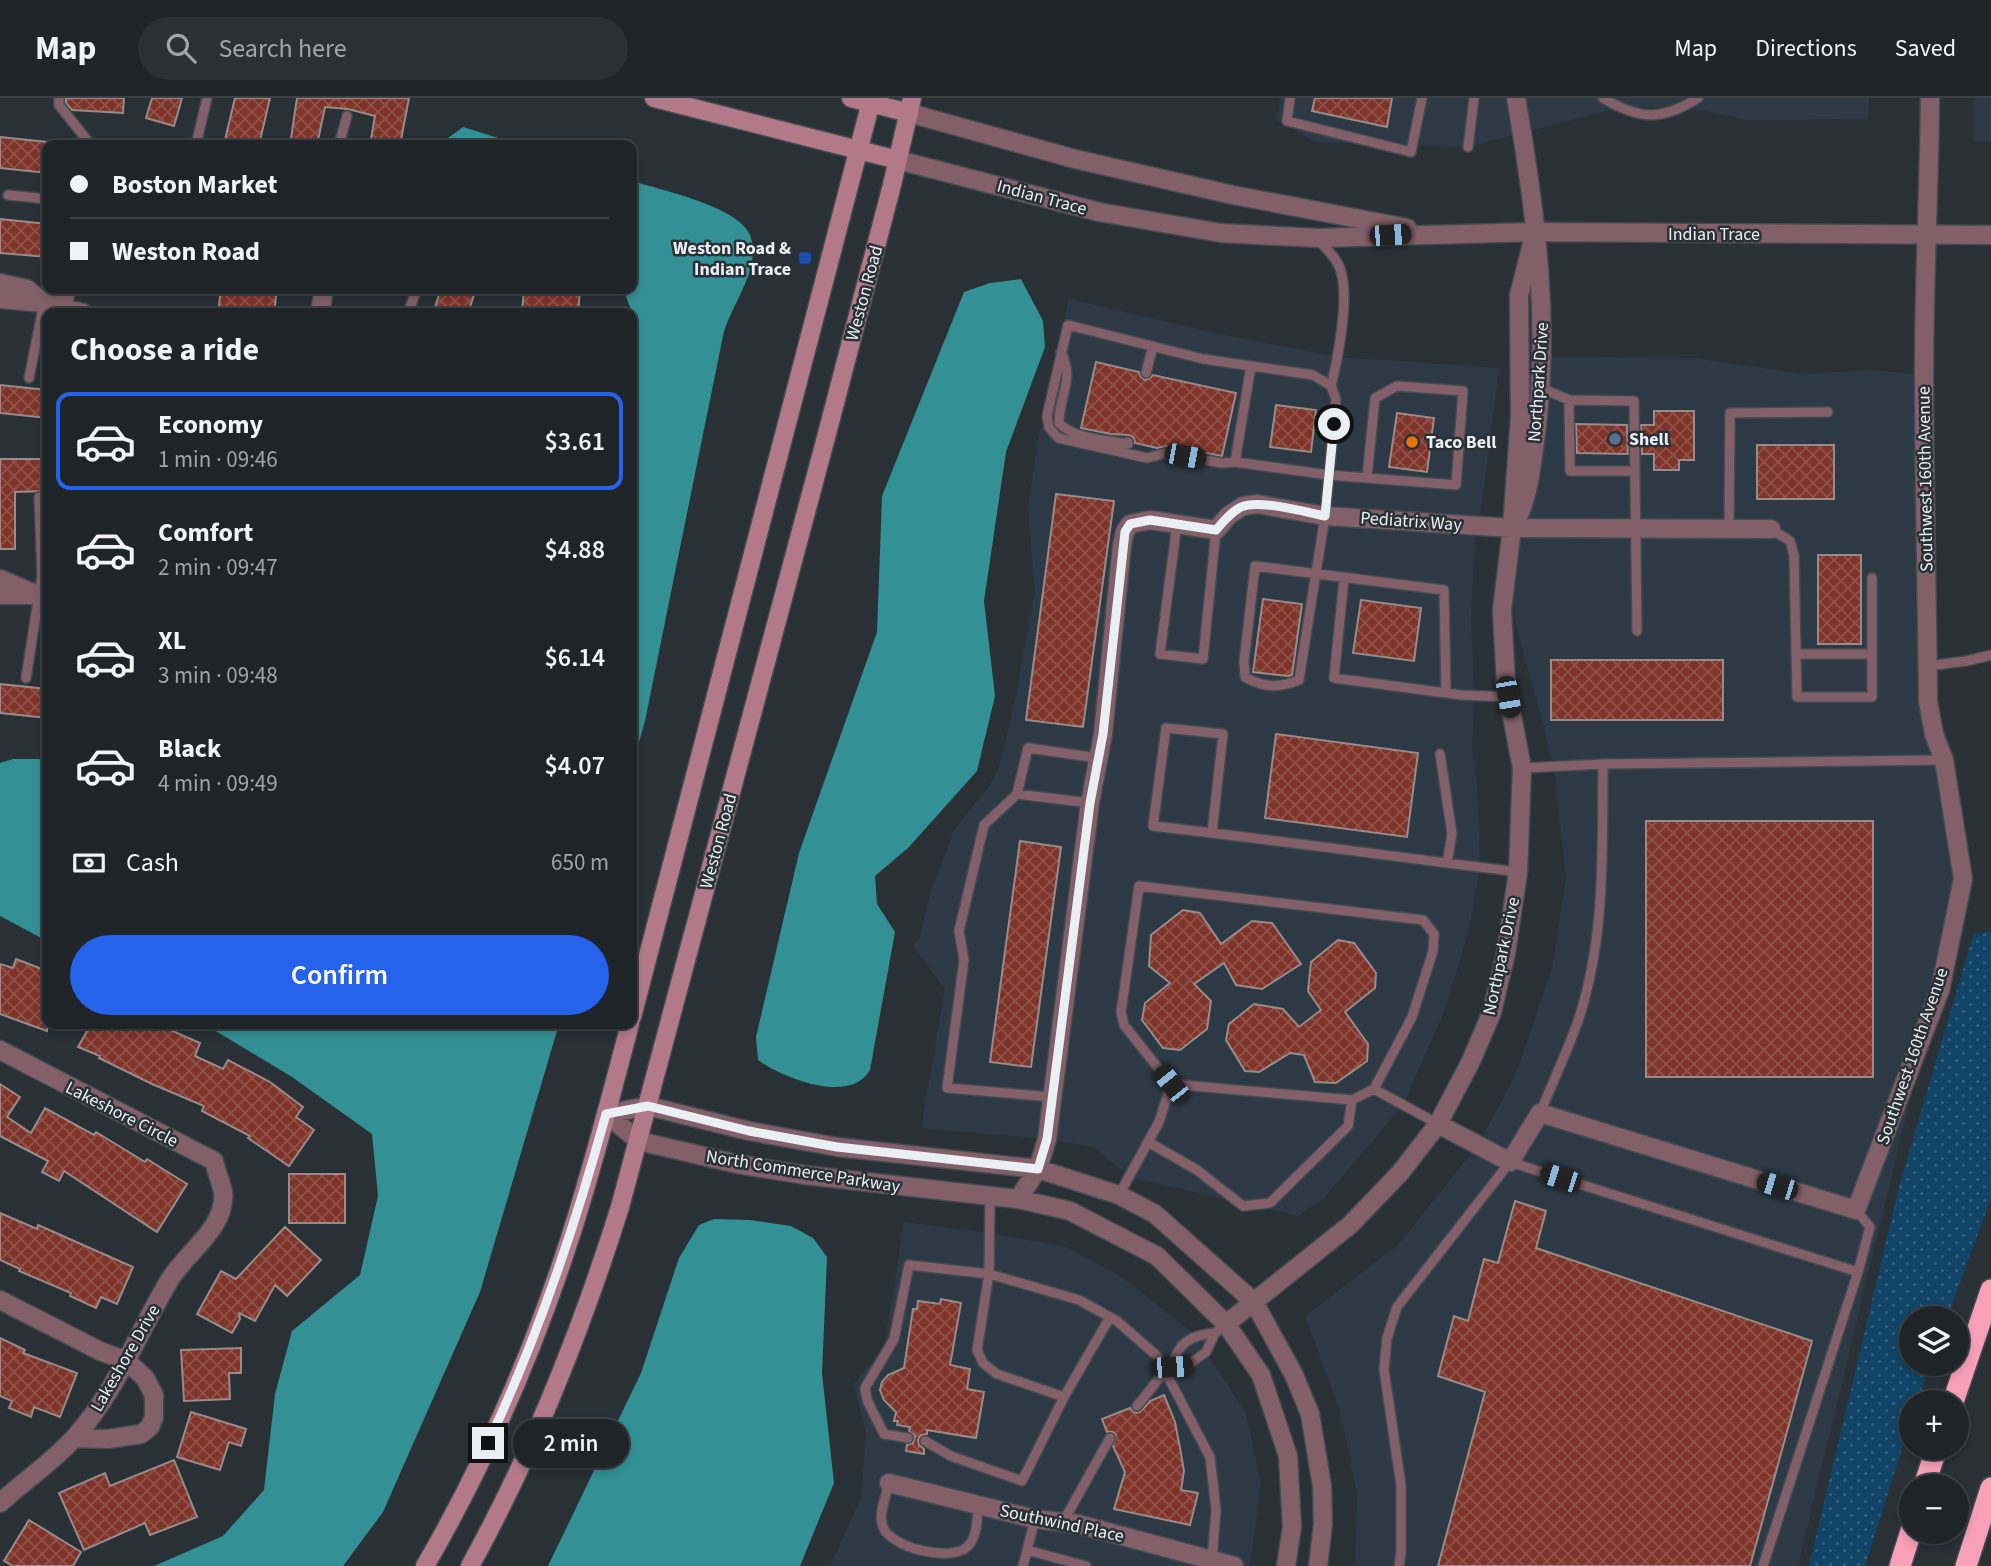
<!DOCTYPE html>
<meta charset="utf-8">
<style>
:root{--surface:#1f2428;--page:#2c3034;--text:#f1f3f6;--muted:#a1a4a8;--line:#3c4145;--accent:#2563eb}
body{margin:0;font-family:"Source Sans 3",sans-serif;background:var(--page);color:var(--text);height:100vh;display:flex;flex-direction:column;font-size:26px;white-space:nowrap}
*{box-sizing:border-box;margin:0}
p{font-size:23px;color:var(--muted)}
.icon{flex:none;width:38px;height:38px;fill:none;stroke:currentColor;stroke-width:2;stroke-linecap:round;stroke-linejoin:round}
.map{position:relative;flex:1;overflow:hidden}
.side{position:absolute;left:42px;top:210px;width:595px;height:721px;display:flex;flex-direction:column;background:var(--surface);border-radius:14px;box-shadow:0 4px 10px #0003,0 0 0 2px var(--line)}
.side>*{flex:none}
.hud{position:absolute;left:42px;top:42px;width:595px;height:154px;border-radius:14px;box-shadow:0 4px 10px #0003,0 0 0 2px var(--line);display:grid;align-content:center;height:154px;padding:0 28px;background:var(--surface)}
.buttons{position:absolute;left:1899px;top:1208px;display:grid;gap:14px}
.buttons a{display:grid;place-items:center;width:70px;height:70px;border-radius:50%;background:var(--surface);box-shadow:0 4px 10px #0003,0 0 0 2px var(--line);font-size:35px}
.end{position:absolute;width:32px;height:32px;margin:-16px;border:9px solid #eaeff3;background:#111;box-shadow:0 0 0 4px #111}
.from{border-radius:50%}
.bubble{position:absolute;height:49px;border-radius:24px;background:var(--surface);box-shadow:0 4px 10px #0003,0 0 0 2px var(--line);font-size:23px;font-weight:600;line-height:49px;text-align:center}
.car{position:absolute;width:21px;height:42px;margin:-21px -10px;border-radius:9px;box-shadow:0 0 5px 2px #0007;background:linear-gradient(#222 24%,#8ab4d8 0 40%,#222 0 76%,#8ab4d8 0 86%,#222 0)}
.hud b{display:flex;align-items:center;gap:24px;height:66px;font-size:26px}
.hud b+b{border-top:2px solid var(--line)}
.hud i{width:18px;height:18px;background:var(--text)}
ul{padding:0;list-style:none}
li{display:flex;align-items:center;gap:21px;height:98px;margin:0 14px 10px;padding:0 14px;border:4px solid transparent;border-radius:14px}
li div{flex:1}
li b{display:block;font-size:26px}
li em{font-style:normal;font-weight:600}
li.on{border-color:var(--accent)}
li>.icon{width:63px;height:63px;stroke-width:1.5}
h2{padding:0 28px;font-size:32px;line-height:84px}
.pay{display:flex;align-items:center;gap:18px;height:77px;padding:0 28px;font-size:26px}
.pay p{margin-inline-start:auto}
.primary-button{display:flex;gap:14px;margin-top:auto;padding:14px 28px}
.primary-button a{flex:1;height:80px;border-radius:42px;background:var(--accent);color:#fff;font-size:28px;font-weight:600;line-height:80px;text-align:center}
header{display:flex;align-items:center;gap:42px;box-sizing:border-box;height:98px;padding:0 35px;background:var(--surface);border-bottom:2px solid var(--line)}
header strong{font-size:33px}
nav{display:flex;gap:38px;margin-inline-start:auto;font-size:24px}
.search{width:490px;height:63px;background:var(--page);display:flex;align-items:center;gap:18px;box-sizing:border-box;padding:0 24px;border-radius:38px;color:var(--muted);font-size:26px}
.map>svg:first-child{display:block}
.built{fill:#2d3a45}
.green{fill:url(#green-dots)}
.water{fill:#339094}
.building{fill:url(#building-cross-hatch);stroke:#988b89;stroke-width:2}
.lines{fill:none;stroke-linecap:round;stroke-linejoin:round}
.service-casing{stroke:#444b50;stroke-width:12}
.minor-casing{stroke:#444b50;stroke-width:21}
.tertiary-casing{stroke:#444b50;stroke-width:21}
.secondary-casing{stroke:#444b50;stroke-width:21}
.motorway-casing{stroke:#444b50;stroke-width:24}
.service{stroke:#836069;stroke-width:9}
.minor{stroke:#836069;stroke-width:18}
.tertiary{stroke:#836069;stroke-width:18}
.secondary{stroke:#b27a89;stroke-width:18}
.motorway{stroke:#f7a0b8;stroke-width:21}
.route{stroke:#eaeff3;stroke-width:9}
.transit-dot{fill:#1a4fb4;stroke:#293036;stroke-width:2.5}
.service-dot{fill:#5c6f8a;stroke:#293036;stroke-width:2.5}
.food-dot{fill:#e8710a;stroke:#293036;stroke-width:2.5}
.labels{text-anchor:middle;stroke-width:5;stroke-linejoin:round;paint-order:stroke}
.street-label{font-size:18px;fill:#eaeff3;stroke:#293036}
.poi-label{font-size:18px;font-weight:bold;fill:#eaeff3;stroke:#293036;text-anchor:start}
</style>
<header>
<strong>Map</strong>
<div class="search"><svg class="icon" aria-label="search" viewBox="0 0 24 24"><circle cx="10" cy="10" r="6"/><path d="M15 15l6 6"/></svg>Search here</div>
<nav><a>Map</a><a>Directions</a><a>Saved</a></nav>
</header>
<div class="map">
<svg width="1991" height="1468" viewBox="0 0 1991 1468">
<defs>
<pattern id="green-dots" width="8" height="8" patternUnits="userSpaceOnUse" patternTransform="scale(1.75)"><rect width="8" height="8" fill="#146"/><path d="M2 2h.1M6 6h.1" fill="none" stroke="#345f7c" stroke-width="1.8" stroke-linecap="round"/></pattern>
<pattern id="building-cross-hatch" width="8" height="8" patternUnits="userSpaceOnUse" patternTransform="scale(1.75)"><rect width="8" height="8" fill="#7f342a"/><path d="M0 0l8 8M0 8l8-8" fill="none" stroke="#915249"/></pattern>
</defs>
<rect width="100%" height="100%" fill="#293036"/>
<path class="built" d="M1280 0H1869L1868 21 1746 22 1703 12 1625 8 1468 49 1315 44 1277 22Z
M1974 0H1991V43H1974Z
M1069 201 1219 236 1338 259 1499 270 1481 413 1476 428 1471 517 1474 598 1472 655 1477 681 1480 769 1469 832 1444 914 1403 1007 1323 1101 1298 1118 1129 1079 1094 1049 1047 1041 921 1030 945 891 913 848 919 841 930 796 954 732 990 687 999 669 1012 617 1035 495 1028 410 1037 348Z
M1542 259 1694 260 1804 276 1871 272 1924 277 1928 604 1963 781 1798 1468H1355L1357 1396 1340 1313 1305 1218 1398 1147 1478 1047 1515 978 1552 870 1566 781 1554 669 1514 519 1507 469Z
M904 1124 990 1135 1066 1149 1125 1181 1195 1237 1223 1223 1206 1254 1246 1315 1261 1385 1250 1468H830L861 1400 866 1337 854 1286 884 1249Z"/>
<path class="green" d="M1991 833V1101L1947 1220H1911V1265H1931L1917 1304H1911V1322L1865 1468H1809L1900 1085 1973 837Z"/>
<path class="water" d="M463 29 520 47H443L448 40Z
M632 83C661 92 738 108 750 137 763 170 730 207 723 238 697 366 671 494 645 623L632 669V214L623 191H632Z
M1021 181 1043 223 1045 249 1006 354 984 503 995 598 977 673 908 750 875 778 877 806 895 834 870 972C850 1007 783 980 758 962L756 939 799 755 877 534 882 398 964 194 990 185Z
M13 661H39L47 664V843L0 818V665Z
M204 926H559L480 1194 383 1414 343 1468H154L223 1438 264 1392 275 1296 292 1233 360 1177 378 1098 372 1036 292 979Z
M714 1121 750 1122 791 1128 813 1140 827 1159 822 1275 834 1385 800 1468H548L641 1275 679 1160 699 1127Z"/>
<path class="building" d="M66 0H124L123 15 72 12 66 5Z
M152 0H182L174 28 146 20Z
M235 0H270L259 47 225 42Z
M297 0H409L400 47H370L375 18 348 11 325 9 317 47H290Z
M1315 0H1392L1387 29 1312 13Z
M0 39 47 44V75L0 70Z
M0 121 47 126V159L0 155Z
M221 191H277L274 215H218Z
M441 191H476L468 215H433Z
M524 191 580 193 578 215H522Z
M1096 264 1139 274 1141 279 1145 282 1150 280 1153 277 1236 295 1222 358 1167 348 1157 350 1135 345 1134 340 1129 337 1111 336 1081 330Z
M0 287 47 292V320L0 315Z
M1276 307 1316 312 1311 354 1270 349Z
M1654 313H1694V362H1679V372H1654V356H1642L1641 327H1654Z
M1397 315 1434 320 1427 374 1389 369Z
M1576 326 1627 327 1628 356 1577 355Z
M1757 347H1834V401H1757Z
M0 361H47V393L15 394V451H0Z
M1056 396 1114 403 1083 629 1026 622Z
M1818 457H1861V546H1818Z
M1263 501 1302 506 1292 577 1288 578 1253 574Z
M1361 502 1421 510 1414 563 1353 555Z
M1551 562H1723V622H1551Z
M0 586 47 591V620L0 615Z
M1276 636 1418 655 1407 739 1265 720Z
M1646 723H1873V979H1646Z
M1020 743 1061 749 1031 969 990 964Z
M1183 812 1200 815 1221 846 1252 823 1272 825 1301 866 1262 891 1236 887 1224 865 1194 886 1211 903 1207 931 1180 952 1163 950 1142 922 1145 905 1170 885 1149 868 1151 837Z
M1338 842 1354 845 1376 875 1375 890 1345 914 1368 946 1367 963 1336 985 1315 984 1304 957 1290 955 1259 974 1245 973 1226 942 1229 926 1254 906 1283 911 1299 929 1321 912 1308 893 1311 864Z
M16 861 47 873V933L0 916V866L13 870Z
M91 926H157L200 945 195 958 223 971 228 962 270 984 303 1009 296 1019 314 1032 289 1068 248 1040 250 1038 202 1013 204 1008 152 986 99 960 100 958 78 949Z
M0 986 20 999 7 1019 31 1035 45 1010 94 1037 96 1034 145 1064 147 1061 187 1086 157 1134 64 1073 59 1083 42 1074 48 1063 0 1038Z
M289 1076H345V1125H289Z
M1515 1103 1546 1113 1536 1150 1812 1243 1750 1468H1438L1485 1294 1438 1278 1454 1218 1468 1223 1484 1161 1498 1165Z
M0 1115 37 1131 38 1127 133 1169 117 1206 101 1199 96 1210 70 1198 71 1195 19 1173 20 1171 0 1162Z
M285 1129 321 1162 287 1198 275 1187 255 1223 239 1215 240 1221 232 1235 197 1216 221 1173 236 1181Z
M941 1201 961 1205 950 1267 970 1271 967 1291 984 1294 976 1340 927 1332V1336L921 1337 918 1342 919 1347 924 1351V1356L906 1353 907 1347 913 1345 915 1338 909 1333 910 1329 897 1327 898 1323H894L896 1314 884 1302 880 1292 882 1284 888 1277 904 1270 913 1211H917L918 1203 940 1206Z
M0 1240 25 1252 23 1255 77 1275 60 1319 34 1309 31 1319 9 1310 12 1303 0 1298Z
M241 1250V1275H229L230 1301 184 1303 181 1252Z
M1164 1297 1175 1324 1180 1350 1184 1373 1181 1392 1198 1395 1190 1427 1114 1411 1125 1374 1113 1348 1116 1337 1113 1334H1107L1102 1321 1130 1310 1135 1315 1140 1314 1150 1303Z
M191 1314 246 1331 241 1348 229 1344 220 1372 177 1359Z
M174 1362 197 1419 150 1437 145 1425 84 1452 59 1395 105 1375 110 1388Z
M29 1422 81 1454 73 1468H13L4 1463Z"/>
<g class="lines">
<defs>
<path id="service" d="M59 0V7L91 47
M1290 0 1287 23 1411 54 1422 0
M1603 0C1639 22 1662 23 1698 0
M196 47 207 0
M339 47 347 18
M1468 49 1474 0
M8 97 47 101
M1319 142C1325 150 1335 158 1339 168 1351 194 1338 260 1331 288
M408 215 417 191
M1061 254C1075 282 1059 297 1059 325 1074 341 1106 342 1128 346V344
M1251 268 1235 364 1329 377 1456 387 1463 293 1397 288 1375 300 1367 379
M1146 275 1153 248
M29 280 44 205
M1541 290 1569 302 1634 303 1637 533
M1569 302 1570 373H1634
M1235 364 1222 365 1166 355 1147 360 1058 340 1049 329 1047 318 1068 227 1203 261 1313 277 1331 288 1336 301 1325 418 1299 582C1279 590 1264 590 1245 579L1244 563 1255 468 1444 492 1446 595
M1177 426 1160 556 1203 561 1216 432
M1729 431 1730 315 1828 314
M1771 431 1790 443 1794 457 1797 599H1872V480
M1344 480 1334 580 1461 597 1508 599
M1796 556H1872
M1928 568 1966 563 1991 557
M26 580 42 478 39 399
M1440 656 1452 736 1447 765
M1522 670 1603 666 1944 662
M1017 696 1028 650 1098 660
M1212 735 1223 636 1166 630 1153 728C1275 742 1397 759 1518 774
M1374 991 1438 1026
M1052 999 947 990 964 862 959 833 984 727 1017 696 1090 705
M1540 1015C1552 986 1566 956 1577 926 1606 842 1602 753 1603 666
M1148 1044 1197 1072 1243 1108 1270 1105 1348 1028 1352 1002
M1119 1097 1159 1024 1171 986 1124 927 1121 914 1139 788 1423 822 1434 836 1433 853 1412 919 1374 991 1352 1002 1171 986
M990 1098 989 1176 977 1252 983 1265 997 1276 1064 1299
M1172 1269C1178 1244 1191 1237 1215 1235
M1137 1308 1165 1273 1172 1269 1187 1268 1206 1254 1215 1235 1226 1226
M908 1340 884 1336 867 1302 865 1290 894 1241 909 1167 989 1176 1079 1202 1117 1223 1157 1258 1210 1359 1216 1412 1212 1462
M925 1343 951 1358 1022 1383 1064 1299 1110 1219
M889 1385C886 1398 878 1417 883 1429 891 1450 950 1464 967 1449 978 1439 977 1420 978 1407
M1063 1424 1110 1340
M1027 1452 1086 1468
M1023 1468 1035 1421
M1399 1468 1401 1454V1387L1384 1272 1387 1240 1397 1209 1510 1064 1858 1174 1870 1129 1856 1112
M1763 1468 1858 1174"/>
<path id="minor" d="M1516 0C1536 115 1551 227 1535 344 1531 370 1529 397 1517 421
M0 185 27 191 44 205 0 201
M44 205 83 215
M63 210 66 191
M320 215 324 191
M0 481 47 501
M0 497H32
M0 952 214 1063C216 1073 221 1084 223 1094 227 1130 185 1155 169 1183 138 1235 117 1291 76 1338 54 1363 24 1383 0 1405
M606 1016 648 1008 749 1033 837 1049 1038 1071 1119 1097 1155 1116 1254 1204 1294 1277 1310 1316 1322 1388 1323 1426 1318 1468
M606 1016 639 1043 737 1066 805 1077 1018 1101 1070 1113 1157 1158 1226 1226 1261 1277 1288 1358 1292 1429 1286 1468
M1438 1026 1510 1064 1540 1015 1856 1112 1940 892 1963 781 1944 662 1934 636 1928 604C1927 494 1924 385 1924 275 1924 183 1929 92 1930 0
M1018 1101 1038 1071 1047 1041 1090 705 1103 636 1122 447 1125 434 1130 426 1150 422 1216 432 1229 417 1243 408 1257 406 1325 418 1512 430 1771 431
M0 1202 100 1253 127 1263 145 1280 154 1297V1319L150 1329 141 1336 108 1341 74 1340
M1226 1226 1350 1127 1400 1075 1438 1026 1471 963 1492 914 1506 855 1518 774 1522 670 1506 587 1502 512 1512 430 1520 319 1519 197 1535 134
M889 1385 1035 1421 1078 1426 1234 1468"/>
<path id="tertiary" d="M909 15 1075 61 1233 97 1407 130
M898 62 1099 114 1221 135 1318 140 1535 134 1991 137"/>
<path id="secondary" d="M654 0 898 62
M851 0 909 15
M632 919 872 0
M425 1468C483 1368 530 1261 566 1152 591 1077 610 1001 630 926
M470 1468C533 1354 581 1233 620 1109L824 347 892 87 912 0"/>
<path id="motorway" d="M1953 1304 1991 1192
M1924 1388 1937 1349
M1900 1468 1911 1433
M1966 1468 1991 1390"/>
</defs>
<use href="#service" class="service-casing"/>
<use href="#minor" class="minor-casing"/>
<use href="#tertiary" class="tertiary-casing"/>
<use href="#secondary" class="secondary-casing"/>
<use href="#motorway" class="motorway-casing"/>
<use href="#service" class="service"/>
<use href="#minor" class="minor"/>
<use href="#tertiary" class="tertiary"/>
<use href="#secondary" class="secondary"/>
<use href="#motorway" class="motorway"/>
</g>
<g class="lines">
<path class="route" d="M488 1345C538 1239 575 1129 606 1016L648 1008 749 1033 837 1049 1038 1071 1047 1041 1090 705 1103 636 1125 434 1130 426 1150 422 1216 432C1224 423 1231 414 1241 409 1258 401 1306 414 1325 418L1334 326"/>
</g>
<rect class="transit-dot" x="798" y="153" width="14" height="14" rx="3.5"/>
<circle class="service-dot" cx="1615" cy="341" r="7"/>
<circle class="food-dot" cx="1412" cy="344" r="7"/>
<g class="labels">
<g class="street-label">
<text transform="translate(1042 99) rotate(15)" y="6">Indian Trace</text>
<text x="1714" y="142">Indian Trace</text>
<text transform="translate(864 195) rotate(-75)" y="6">Weston Road</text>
<text transform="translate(1538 284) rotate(-86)" y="6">Northpark Drive</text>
<text transform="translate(1925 381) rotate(-91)" y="6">Southwest 160th Avenue</text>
<text transform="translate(1411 423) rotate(4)" y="6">Pediatrix Way</text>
<text transform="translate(718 743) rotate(-75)" y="6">Weston Road</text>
<text transform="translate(1501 858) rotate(-78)" y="6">Northpark Drive</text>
<text transform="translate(1912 958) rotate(-71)" y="6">Southwest 160th Avenue</text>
<text transform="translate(122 1016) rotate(27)" y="6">Lakeshore Circle</text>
<text transform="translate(803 1073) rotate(9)" y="6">North Commerce Parkway</text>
<text transform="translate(125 1260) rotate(-60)" y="6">Lakeshore Drive</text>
<text transform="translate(1062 1425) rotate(12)" y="6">Southwind Place</text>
</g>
<g class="poi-label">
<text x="791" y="156" text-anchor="end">Weston Road &amp;<tspan x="791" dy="21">Indian Trace</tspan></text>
<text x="1629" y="347">Shell</text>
<text x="1426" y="350">Taco Bell</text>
</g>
</g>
</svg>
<div class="buttons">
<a><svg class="icon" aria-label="layers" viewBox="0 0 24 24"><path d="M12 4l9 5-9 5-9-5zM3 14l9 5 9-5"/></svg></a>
<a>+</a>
<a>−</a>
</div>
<i class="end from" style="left:1334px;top:326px"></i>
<i class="end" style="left:488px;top:1345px"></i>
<div class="bubble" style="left:513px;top:1321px;width:116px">2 min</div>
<i class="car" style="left:1390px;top:137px;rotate:87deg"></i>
<i class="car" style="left:1185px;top:358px;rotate:101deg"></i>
<i class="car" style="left:1508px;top:599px;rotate:170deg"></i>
<i class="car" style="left:1171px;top:986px;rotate:321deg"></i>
<i class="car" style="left:1560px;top:1080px;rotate:288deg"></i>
<i class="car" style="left:1777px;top:1088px;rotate:287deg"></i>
<i class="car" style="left:1172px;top:1269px;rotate:87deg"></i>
<div class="hud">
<b><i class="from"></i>Boston Market</b>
<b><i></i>Weston Road</b>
</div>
<section class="side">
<h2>Choose a ride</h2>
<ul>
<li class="on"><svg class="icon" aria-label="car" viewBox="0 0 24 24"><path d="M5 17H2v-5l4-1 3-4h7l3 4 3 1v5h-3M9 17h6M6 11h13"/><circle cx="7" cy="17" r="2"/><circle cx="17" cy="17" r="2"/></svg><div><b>Economy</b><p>1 min · 09:46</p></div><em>$3.61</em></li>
<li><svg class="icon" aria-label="car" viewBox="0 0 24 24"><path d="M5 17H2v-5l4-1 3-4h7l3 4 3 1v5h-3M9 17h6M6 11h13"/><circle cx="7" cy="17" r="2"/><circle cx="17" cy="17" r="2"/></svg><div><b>Comfort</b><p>2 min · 09:47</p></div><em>$4.88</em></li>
<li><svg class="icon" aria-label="car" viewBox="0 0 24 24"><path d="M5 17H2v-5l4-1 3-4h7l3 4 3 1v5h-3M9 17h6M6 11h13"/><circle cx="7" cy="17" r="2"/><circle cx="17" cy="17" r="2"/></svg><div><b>XL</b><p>3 min · 09:48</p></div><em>$6.14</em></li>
<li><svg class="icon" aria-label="car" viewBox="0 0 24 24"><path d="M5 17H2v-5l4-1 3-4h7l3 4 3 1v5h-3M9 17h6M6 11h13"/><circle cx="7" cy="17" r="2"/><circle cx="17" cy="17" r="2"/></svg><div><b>Black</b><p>4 min · 09:49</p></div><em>$4.07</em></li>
</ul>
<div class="pay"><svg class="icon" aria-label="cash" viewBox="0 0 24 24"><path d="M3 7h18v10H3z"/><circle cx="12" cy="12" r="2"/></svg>Cash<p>650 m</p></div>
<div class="primary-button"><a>Confirm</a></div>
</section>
</div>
